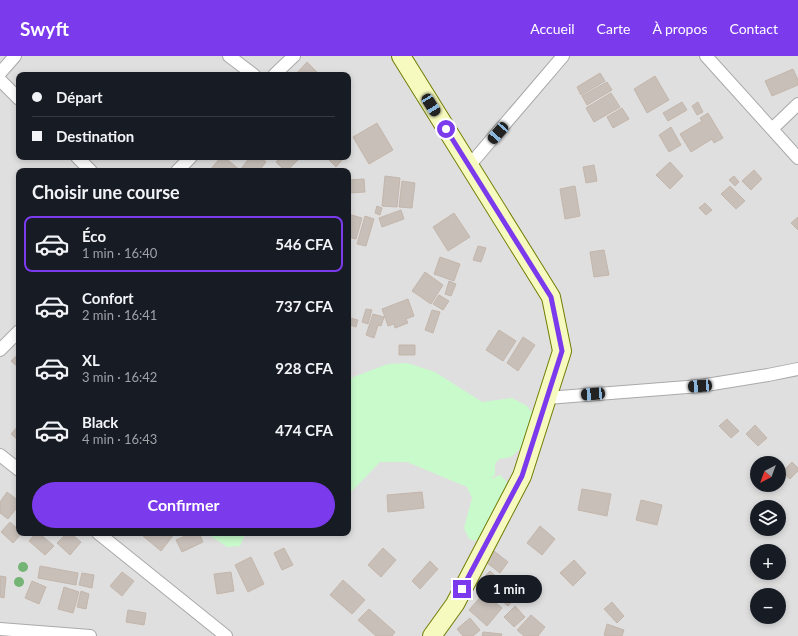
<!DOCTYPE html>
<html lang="fr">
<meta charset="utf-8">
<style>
:root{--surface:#171b24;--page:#20242c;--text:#f1f3f6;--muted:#9ea1a6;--line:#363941;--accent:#7c3aed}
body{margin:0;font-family:Lato,sans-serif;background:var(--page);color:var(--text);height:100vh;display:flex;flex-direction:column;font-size:15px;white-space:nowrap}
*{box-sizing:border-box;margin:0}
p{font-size:13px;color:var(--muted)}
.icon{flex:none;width:22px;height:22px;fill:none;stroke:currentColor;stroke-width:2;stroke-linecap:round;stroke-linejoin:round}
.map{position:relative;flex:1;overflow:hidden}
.drawer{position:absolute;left:16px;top:112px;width:335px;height:368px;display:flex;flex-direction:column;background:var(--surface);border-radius:8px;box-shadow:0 2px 6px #0003}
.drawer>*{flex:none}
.guide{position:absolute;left:16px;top:16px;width:335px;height:88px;border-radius:8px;box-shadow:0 2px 6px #0003;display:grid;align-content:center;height:88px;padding:0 16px;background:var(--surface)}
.needle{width:26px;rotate:221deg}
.buttons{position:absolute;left:750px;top:400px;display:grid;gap:8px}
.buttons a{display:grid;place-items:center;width:36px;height:36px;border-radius:50%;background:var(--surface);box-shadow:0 2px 6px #0003;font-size:20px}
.end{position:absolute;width:18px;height:18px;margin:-9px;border:5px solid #7c3aed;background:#fff;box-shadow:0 0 0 2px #fff}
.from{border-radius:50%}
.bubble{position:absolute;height:28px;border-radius:14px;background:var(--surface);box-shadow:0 2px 6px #0003;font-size:13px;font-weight:700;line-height:28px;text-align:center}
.car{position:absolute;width:12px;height:24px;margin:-12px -6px;border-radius:5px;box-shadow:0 0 3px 1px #0007;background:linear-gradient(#222 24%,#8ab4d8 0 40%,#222 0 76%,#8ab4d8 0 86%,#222 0)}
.guide b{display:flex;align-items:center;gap:14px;height:38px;font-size:15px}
.guide b+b{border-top:1px solid var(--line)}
.guide i{width:10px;height:10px;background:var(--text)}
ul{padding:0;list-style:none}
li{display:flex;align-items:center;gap:12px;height:56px;margin:0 8px 6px;padding:0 8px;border:2px solid transparent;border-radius:8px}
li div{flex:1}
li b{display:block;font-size:15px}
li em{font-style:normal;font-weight:700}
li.on{border-color:var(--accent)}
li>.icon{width:36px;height:36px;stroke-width:1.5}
h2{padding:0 16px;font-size:18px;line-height:48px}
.cta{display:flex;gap:8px;margin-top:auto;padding:8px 16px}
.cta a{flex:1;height:46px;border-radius:24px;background:var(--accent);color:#fff;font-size:16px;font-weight:700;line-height:46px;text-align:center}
header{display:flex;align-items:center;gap:24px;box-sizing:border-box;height:56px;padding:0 20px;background:var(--accent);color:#fff}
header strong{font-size:19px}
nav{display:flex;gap:22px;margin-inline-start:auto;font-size:14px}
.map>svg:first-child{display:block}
.residential{fill:#e0dfdf;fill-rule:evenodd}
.park{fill:#c8facc}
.building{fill:#c7bfb8;stroke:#c4b6ab}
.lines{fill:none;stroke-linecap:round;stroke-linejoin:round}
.street-casing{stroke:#a9a9a9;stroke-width:14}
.secondary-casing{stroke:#707d05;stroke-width:20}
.street{stroke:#fff;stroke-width:12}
.secondary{stroke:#f7fabf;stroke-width:18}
.tree{fill:#74b475}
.route{stroke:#7c3aed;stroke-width:5}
</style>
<header>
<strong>Swyft</strong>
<nav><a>Accueil</a><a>Carte</a><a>À propos</a><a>Contact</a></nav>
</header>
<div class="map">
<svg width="798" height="580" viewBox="0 0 798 580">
<rect width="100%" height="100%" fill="#f2efe9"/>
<path class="residential" d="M0 0H798V580H0ZM19 19H348V101H19ZM19 115H348V477H19ZM757 407H779V429H757ZM757 451H779V473H757ZM757 495H779V517H757ZM757 539H779V561H757Z"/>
<path class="park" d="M407 307 435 316 482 346 512 342 527 350 535 360 520 393 511 401 499 403 495 408V419L491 423 500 419 509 428 489 473 475 485 469 483 464 472 472 442 467 431 407 406H380L353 434 348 437V323L388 308Z
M206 477H244L245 479 240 490 227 491Z"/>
<path class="building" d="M307 6 317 16 313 19H295Z
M793 13 798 24V29L772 40 765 25Z
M600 17 605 25 581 39 577 31Z
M655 20 669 44 647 57 634 33Z
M607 26 612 34 587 49 582 40Z
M611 37 620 51 594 66 586 52Z
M682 46 687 54 668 65 663 57Z
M698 46 703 56 697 59 692 50Z
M622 52 629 63 613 72 607 61Z
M708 57 723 82 714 87 712 83 691 96 680 78 702 65 700 62Z
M377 67 393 94 369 108 353 81Z
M671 71 681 89 669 96 659 79Z
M221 101H224L240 114 250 101H260L266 106 259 115H209Z
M281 101H301L287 115H285L276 106Z
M326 101H341L343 103 336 111Z
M670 106 683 120 670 133 656 119Z
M594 109 597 125 586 127 583 111Z
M754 114 762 123 751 134 742 125Z
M385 120 400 122 397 151 382 150Z
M734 120 739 126 735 130 729 124Z
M364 123 365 136 348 137V124Z
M402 125 415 127 412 152 399 151Z
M575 130 580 160 565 163 560 133Z
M730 130 745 145 736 153 721 138Z
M705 147 712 154 706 159 699 152Z
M377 150 382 152 380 159 375 157Z
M401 154 404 163 382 171 379 162Z
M454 157 470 181 448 195 433 171Z
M348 158 362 162 356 183 348 181Z
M365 160 374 163 366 190 357 188Z
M798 161V174L791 167Z
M478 190 486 192 481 206 473 204Z
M604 194 609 219 594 221 590 196Z
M440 201 460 208 454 225 434 218Z
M425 216 443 229 431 248 412 235Z
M449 225 456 228 451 240 445 238Z
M439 239 449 245 443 254 433 248Z
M408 243 414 260 406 263 408 267 395 272 394 268 388 270 382 253Z
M366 253 372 254 368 268 362 266Z
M432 254 440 256 433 277 425 274Z
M373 258 384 261 381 270 378 269 374 282 366 279Z
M350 262 358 264 356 271 348 268Z
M499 274 516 285 503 305 486 294Z
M523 281 535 289 518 315 507 307Z
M399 289H415V299H399Z
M19 297V312L11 305Z
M727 363 739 375 731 382 719 370Z
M19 369V385L11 378Z
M755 369 767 382 758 390 746 378Z
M792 406 798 412V415L790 423 782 416Z
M582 433 611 438 607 460 578 454Z
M7 436 19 445V449L8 463 0 457V446Z
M422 436 424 452 388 456 387 439Z
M641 444 662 449 657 469 636 464Z
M10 466 19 474V477H22L13 487 1 476Z
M540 470 555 483 542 499 527 487Z
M36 477H39L54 490 45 499 29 485Z
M67 477H70L81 486 70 499 57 487Z
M145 477H175L161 495 143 480Z
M192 477H199L203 486 182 496 176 484Z
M284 492 293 509 282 514 274 497Z
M383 492 396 504 381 521 368 509Z
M494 495 508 506 500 517 486 506Z
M251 501 264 528 248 536 235 509Z
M574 504 586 517 573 530 560 517Z
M430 505 438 513 420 533 412 525Z
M40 510 78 517 76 529 38 522Z
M490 515 502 526 491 538 478 527Z
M122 516 134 525 122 540 110 530Z
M231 516 234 535 217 538 214 518Z
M82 517 94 519 92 532 79 529Z
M0 520 6 521 4 542 0 541Z
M343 524 365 544 352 558 330 539Z
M32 525 46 531 39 548 25 542Z
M507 528 519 538 508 550 496 540Z
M64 531 79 536 73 557 58 553Z
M81 535 89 538 86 553 77 551Z
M484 537 502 552 487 570 469 554Z
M612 546 624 560 617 567 604 553Z
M515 550 525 561 514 571 504 561Z
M369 553 395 576 392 580H376L358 564Z
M128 554 146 557 144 569 126 566Z
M531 559 545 571 538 580H524L517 574Z
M470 562 480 574 473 580H463L457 573Z
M607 568 624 574 622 580H608L604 579Z
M483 576 502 578 501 580H482Z"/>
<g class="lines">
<defs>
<path id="street" d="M229 0 254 19
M706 0 798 102
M0 17 15 0
M274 19 294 0
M0 24 19 43
M772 73 798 48
M77 101 91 115
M469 110 563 0
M177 115 191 101
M0 294 19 275
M547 342 700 330 768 319 798 313
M0 399 19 414
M98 477 226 580
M0 573 90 580"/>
<path id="secondary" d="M401 0 551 241 562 295 522 420 455 548 432 580"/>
</defs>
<use href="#street" class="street-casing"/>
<use href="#secondary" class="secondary-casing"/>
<use href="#street" class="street"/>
<use href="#secondary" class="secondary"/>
</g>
<g class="tree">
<circle cx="23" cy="511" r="5"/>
<circle cx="19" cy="526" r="5"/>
</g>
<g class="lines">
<path class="route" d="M446 73 551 241 562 295 522 420 462 533"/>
</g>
</svg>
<div class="buttons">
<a><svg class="needle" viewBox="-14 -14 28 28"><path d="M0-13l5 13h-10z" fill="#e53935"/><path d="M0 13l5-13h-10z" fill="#9ea1a6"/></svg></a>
<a><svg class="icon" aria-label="layers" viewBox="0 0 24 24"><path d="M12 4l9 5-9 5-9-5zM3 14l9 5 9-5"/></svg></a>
<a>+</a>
<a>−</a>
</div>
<i class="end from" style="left:446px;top:73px"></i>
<i class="end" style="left:462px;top:533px"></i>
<div class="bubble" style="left:476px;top:519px;width:66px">1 min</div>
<i class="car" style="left:431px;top:49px;rotate:148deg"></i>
<i class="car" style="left:498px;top:77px;rotate:221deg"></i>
<i class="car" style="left:700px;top:330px;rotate:266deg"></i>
<i class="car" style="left:593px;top:338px;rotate:266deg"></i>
<div class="guide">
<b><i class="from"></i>Départ</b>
<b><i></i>Destination</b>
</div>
<section class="drawer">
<h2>Choisir une course</h2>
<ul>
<li class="on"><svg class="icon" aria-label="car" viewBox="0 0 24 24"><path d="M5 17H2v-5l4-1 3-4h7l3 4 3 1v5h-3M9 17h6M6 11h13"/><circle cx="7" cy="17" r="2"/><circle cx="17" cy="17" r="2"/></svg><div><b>Éco</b><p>1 min · 16:40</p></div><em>546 CFA</em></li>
<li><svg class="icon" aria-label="car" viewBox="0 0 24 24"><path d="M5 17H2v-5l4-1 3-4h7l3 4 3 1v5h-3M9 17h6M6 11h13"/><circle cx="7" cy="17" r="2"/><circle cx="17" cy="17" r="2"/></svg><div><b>Confort</b><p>2 min · 16:41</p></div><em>737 CFA</em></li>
<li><svg class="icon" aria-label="car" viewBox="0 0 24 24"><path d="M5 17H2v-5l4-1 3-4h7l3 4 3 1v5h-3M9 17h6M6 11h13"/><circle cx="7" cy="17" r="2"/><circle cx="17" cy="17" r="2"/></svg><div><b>XL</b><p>3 min · 16:42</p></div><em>928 CFA</em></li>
<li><svg class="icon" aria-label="car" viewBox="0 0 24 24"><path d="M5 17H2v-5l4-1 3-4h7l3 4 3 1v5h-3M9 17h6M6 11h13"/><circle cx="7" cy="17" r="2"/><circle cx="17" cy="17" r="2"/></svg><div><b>Black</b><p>4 min · 16:43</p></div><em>474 CFA</em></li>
</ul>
<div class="cta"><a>Confirmer</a></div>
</section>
</div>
